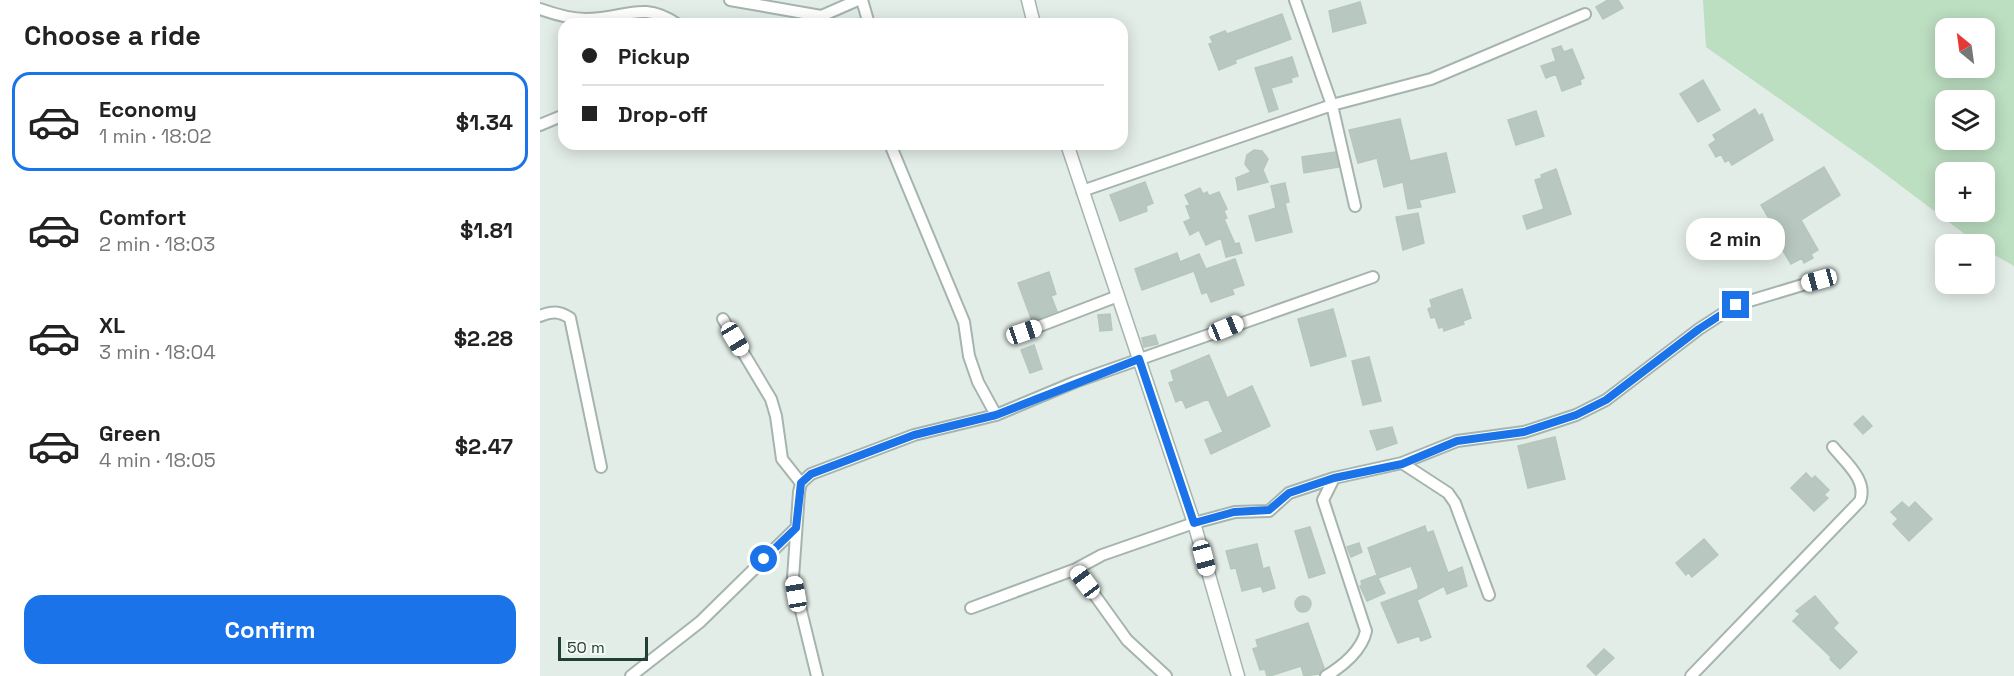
<!DOCTYPE html>
<meta charset="utf-8">
<style>
:root{--surface:#fff;--page:#f6f6f6;--text:#222;--muted:#767676;--line:#e0e0e0;--accent:#1a73e8}
body{margin:0;font-family:"Space Grotesk",sans-serif;background:var(--page);color:var(--text);height:100vh;display:flex;flex-direction:column;font-size:22px;white-space:nowrap}
*{box-sizing:border-box;margin:0}
p{font-size:20px;color:var(--muted)}
.icon{flex:none;width:33px;height:33px;fill:none;stroke:currentColor;stroke-width:2;stroke-linecap:round;stroke-linejoin:round}
.map{position:relative;flex:1;overflow:hidden}
.panel{display:flex;flex-direction:column;background:var(--surface);width:540px}
.panel>*{flex:none}
.banner{position:absolute;left:18px;top:18px;width:570px;height:132px;border-radius:18px;box-shadow:0 3px 15px #0003;display:grid;align-content:center;height:132px;padding:0 24px;background:var(--surface)}
.needle{width:39px;rotate:331deg}
.controls{position:absolute;left:1395px;top:18px;display:grid;gap:12px}
.controls a{display:grid;place-items:center;width:60px;height:60px;border-radius:12px;background:var(--surface);box-shadow:0 3px 15px #0003;font-size:30px}
.scale{position:absolute;left:18px;bottom:15px;width:90px;box-sizing:border-box;padding-left:6px;border:3px solid #223f33;border-top:0;font-size:16px;line-height:21px;white-space:nowrap;color:#223f33;-webkit-text-stroke:4px #f4f9f6;paint-order:stroke}
.end{position:absolute;width:27px;height:27px;margin:-14px;border:8px solid #1a73e8;background:#fff;box-shadow:0 0 0 3px #fff}
.from{border-radius:50%}
.bubble{position:absolute;height:42px;border-radius:18px;background:var(--surface);box-shadow:0 3px 15px #0003;font-size:20px;font-weight:700;line-height:42px;text-align:center}
.car{position:absolute;width:18px;height:36px;margin:-18px -9px;border-radius:8px;box-shadow:0 0 4px 2px #0007;background:linear-gradient(#fff 24%,#345 0 40%,#fff 0 76%,#345 0 86%,#fff 0)}
.banner b{display:flex;align-items:center;gap:21px;height:57px;font-size:22px}
.banner b+b{border-top:2px solid var(--line)}
.banner i{width:15px;height:15px;background:var(--text)}
ul{padding:0;list-style:none}
li{display:flex;align-items:center;gap:18px;height:99px;margin:0 12px 9px;padding:0 12px;border:3px solid transparent;border-radius:18px}
li div{flex:1}
li b{display:block;font-size:22px}
li em{font-style:normal;font-weight:700}
li.active{border-color:var(--accent)}
li>.icon{width:54px;height:54px;stroke-width:1.5}
h2{padding:0 24px;font-size:27px;line-height:72px}
.button{display:flex;gap:12px;margin-top:auto;padding:12px 24px}
.button a{flex:1;height:69px;border-radius:18px;background:var(--accent);color:#fff;font-size:24px;font-weight:700;line-height:69px;text-align:center}
main{display:flex;flex:1;min-height:0}
.map>svg:first-child{display:block}
.green{fill:#bcdec1;fill-rule:evenodd}
.building{fill:#b8c8c0;stroke:#b5c7bd;stroke-width:1.5}
.lines{fill:none;stroke-linecap:round;stroke-linejoin:round}
.minor-casing{stroke:#a5b5ad;stroke-width:14}
.tertiary-casing{stroke:#a5b5ad;stroke-width:15}
.minor{stroke:#fff;stroke-width:10}
.tertiary{stroke:#fff;stroke-width:12}
.route{stroke:#1a73e8;stroke-width:8}
</style>
<main>
<section class="panel">
<h2>Choose a ride</h2>
<ul>
<li class="active"><svg class="icon" aria-label="car" viewBox="0 0 24 24"><path d="M5 17H2v-5l4-1 3-4h7l3 4 3 1v5h-3M9 17h6M6 11h13"/><circle cx="7" cy="17" r="2"/><circle cx="17" cy="17" r="2"/></svg><div><b>Economy</b><p>1 min · 18:02</p></div><em>$1.34</em></li>
<li><svg class="icon" aria-label="car" viewBox="0 0 24 24"><path d="M5 17H2v-5l4-1 3-4h7l3 4 3 1v5h-3M9 17h6M6 11h13"/><circle cx="7" cy="17" r="2"/><circle cx="17" cy="17" r="2"/></svg><div><b>Comfort</b><p>2 min · 18:03</p></div><em>$1.81</em></li>
<li><svg class="icon" aria-label="car" viewBox="0 0 24 24"><path d="M5 17H2v-5l4-1 3-4h7l3 4 3 1v5h-3M9 17h6M6 11h13"/><circle cx="7" cy="17" r="2"/><circle cx="17" cy="17" r="2"/></svg><div><b>XL</b><p>3 min · 18:04</p></div><em>$2.28</em></li>
<li><svg class="icon" aria-label="car" viewBox="0 0 24 24"><path d="M5 17H2v-5l4-1 3-4h7l3 4 3 1v5h-3M9 17h6M6 11h13"/><circle cx="7" cy="17" r="2"/><circle cx="17" cy="17" r="2"/></svg><div><b>Green</b><p>4 min · 18:05</p></div><em>$2.47</em></li>
</ul>
<div class="button"><a>Confirm</a></div>
</section>
<div class="map">
<svg width="1474" height="676" viewBox="0 0 1474 676">
<rect width="100%" height="100%" fill="#e3ede7"/>
<path class="green" d="M1163 0H1474V266L1446 250 1444 244H1438L1332 164 1166 47ZM1406 28H1444V68H1406ZM1406 100H1444V140H1406ZM1406 172H1444V212H1406Z"/>
<path class="building" d="M1068 0H1078L1083 8 1063 19 1056 7Z
M820 2 826 23 793 32 789 11Z
M742 14 751 39 695 60 696 63 679 70 669 44 673 43 670 37 685 31 687 34Z
M1021 46 1024 52 1032 49 1044 78 1040 80 1041 84 1022 91 1016 74 1006 78 1001 66 1016 61 1012 49Z
M752 57 758 76 751 78 752 82 731 88 738 109 729 112 715 68Z
M1163 80 1180 110 1158 122 1140 94Z
M1215 109 1219 116 1222 114 1233 140 1192 165 1189 160 1185 162 1181 154 1176 157 1169 145 1176 140 1173 135Z
M996 111 1004 136 976 145 968 120Z
M860 119 870 161 906 153 915 192 879 200 881 207 868 209 863 182 844 187 837 158 818 163 809 130Z
M714 150 722 151 728 159 723 170 728 182 698 190 696 178 711 172 705 164 707 155Z
M795 152 799 167 764 173 762 157Z
M1284 167 1300 195 1261 220 1278 250 1271 254 1273 258 1264 263 1262 258 1251 264 1239 244 1243 242 1221 205Z
M1016 169 1031 214 987 229 983 216 1004 209 995 180 1002 178 1001 175Z
M605 182 613 203 606 206 607 211 580 221 570 195Z
M745 183 749 202 745 203 752 232 716 241 709 216 736 208 731 186Z
M660 188 663 194 667 192 669 196 679 192 687 209 684 211 687 218 684 219 695 244 699 243 702 253 686 257 681 238 666 245 659 230 650 235 644 222 651 219 646 206 650 205 645 195Z
M878 213 884 243 863 250 856 217Z
M637 253 640 262 659 254 666 269 695 259 704 285 692 289 694 294 671 302 667 292 662 294 654 271 602 290 595 269Z
M509 272 516 294 511 296 517 311 492 321 478 283Z
M922 289 931 318 923 321 924 324 904 331 903 327 899 328 895 317 891 318 888 309 892 307 890 300Z
M793 309 806 356 771 366 758 319Z
M570 314 572 330 560 331 558 315Z
M615 335 618 344 604 347 602 338Z
M494 345 502 369 490 373 481 350Z
M669 355 687 398 712 386 730 426 671 454 665 440 683 432 668 399 646 408 642 399 636 402 629 383 634 381 631 371Z
M829 357 841 401 823 405 812 361Z
M1323 416 1332 426 1323 434 1314 424Z
M852 427 857 443 837 450 830 431Z
M1015 437 1025 479 988 488 978 446Z
M1266 473 1272 479 1275 476 1289 490 1284 495 1288 498 1274 511 1251 488Z
M1362 502 1369 508 1375 502 1392 519 1369 541 1353 524 1358 519 1351 512Z
M885 526 887 533 893 531 908 573 922 567 927 586 907 594 904 586 877 600 891 637 881 641 879 636 858 643 841 603 878 589V585L871 566 838 578 845 593 827 601 820 586 822 585 821 581 837 575 828 548Z
M770 527 785 573 769 578 755 531Z
M1164 539 1178 555 1152 577 1148 572 1146 575 1136 563Z
M819 543 822 552 811 557 807 547Z
M717 544 723 569 729 567 735 588 723 592 721 586 702 591 696 568 691 569 686 551Z
M1275 596 1298 623 1293 628 1317 652 1300 669 1290 659 1291 657 1253 621 1260 614 1256 611Z
M755 604a8 8 0 1 1 16 0a8 8 0 1 1-16 0Z
M768 623 784 668 779 674 764 676 761 666 730 676H727L725 669 720 670 713 649 718 647 716 640Z
M1064 649 1074 658 1056 675 1047 666Z"/>
<g class="lines">
<defs>
<path id="minor" d="M190 0 281 16
M322 0 329 24
M755 0 792 105 815 206
M0 9C14 14 31 19 46 19 86 19 101 0 137 24
M263 24 318 0
M0 125 24 115
M350 144 424 322 429 356 438 382 456 415
M542 191 792 105 891 79 1045 14
M0 316C12 311 19 311 30 318L61 467
M183 319 231 399 236 416 242 459 261 483
M484 332 578 296
M862 463 908 493 915 503 949 595
M536 569 587 640 626 676
M431 608 536 569 562 555 654 523 695 512 729 511 749 493 794 478 862 463 917 441 984 432 1036 415 1066 400 1159 329 1196 305 1279 280
M91 676 160 622 256 528
M277 676 253 578 259 492 261 483 271 474 374 435 456 415 535 382 833 277
M786 676C803 666 822 650 826 631L783 500 794 478
M1151 676 1320 501C1328 480 1305 462 1293 447"/>
<path id="tertiary" d="M488 0 494 24
M527 144 654 523 698 676"/>
</defs>
<use href="#minor" class="minor-casing"/>
<use href="#tertiary" class="tertiary-casing"/>
<use href="#minor" class="minor"/>
<use href="#tertiary" class="tertiary"/>
</g>
<g class="lines">
<path class="route" d="M224 559 256 528 261 483 271 474 374 435 456 415 599 359 654 523 694 512 729 510 749 493 794 478 862 464 917 441 984 432 1036 415 1066 400 1159 329 1196 305"/>
</g>
</svg>
<div class="controls">
<a><svg class="needle" viewBox="-14 -14 28 28"><path d="M0-13l5 13h-10z" fill="#e53935"/><path d="M0 13l5-13h-10z" fill="#767676"/></svg></a>
<a><svg class="icon" aria-label="layers" viewBox="0 0 24 24"><path d="M12 4l9 5-9 5-9-5zM3 14l9 5 9-5"/></svg></a>
<a>+</a>
<a>−</a>
</div>
<div class="scale">50 m</div>
<i class="end from" style="left:224px;top:559px"></i>
<i class="end" style="left:1196px;top:305px"></i>
<div class="bubble" style="left:1146px;top:218px;width:99px">2 min</div>
<i class="car" style="left:1279px;top:280px;rotate:255deg"></i>
<i class="car" style="left:686px;top:328px;rotate:68deg"></i>
<i class="car" style="left:484px;top:332px;rotate:71deg"></i>
<i class="car" style="left:195px;top:339px;rotate:149deg"></i>
<i class="car" style="left:664px;top:558px;rotate:165deg"></i>
<i class="car" style="left:545px;top:582px;rotate:323deg"></i>
<i class="car" style="left:256px;top:594px;rotate:350deg"></i>
<div class="banner">
<b><i class="from"></i>Pickup</b>
<b><i></i>Drop-off</b>
</div>
</div>
</main>
